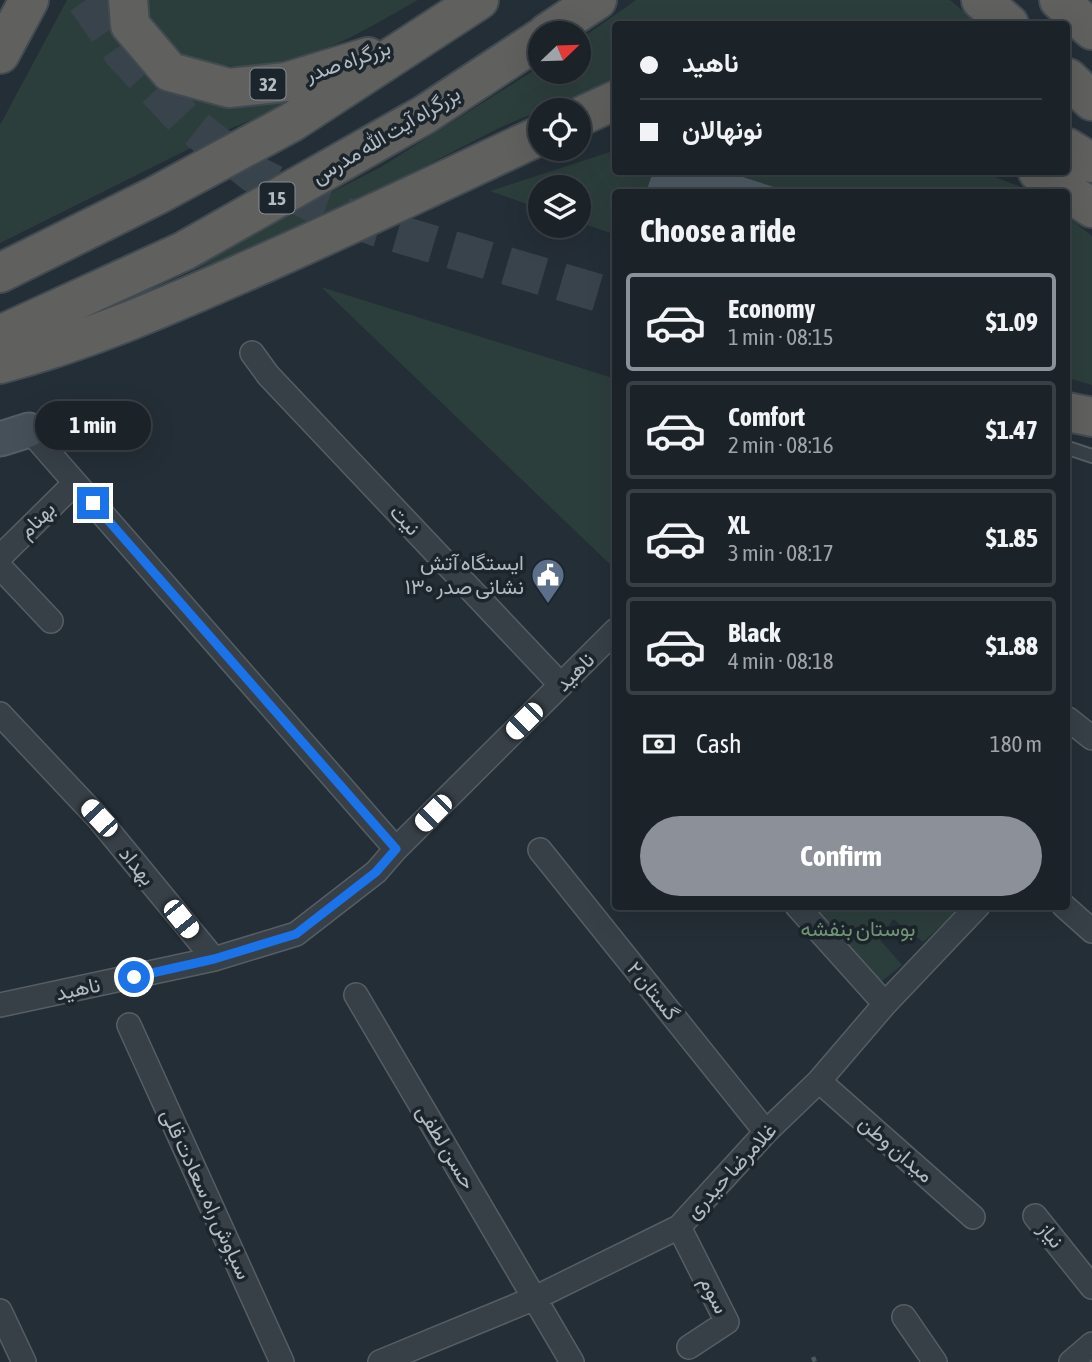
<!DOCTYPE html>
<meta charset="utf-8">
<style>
:root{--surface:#1b2228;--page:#242a30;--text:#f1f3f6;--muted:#a0a4a8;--line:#393f45;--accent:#8c9099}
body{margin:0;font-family:"Asap Condensed",Vazirmatn,sans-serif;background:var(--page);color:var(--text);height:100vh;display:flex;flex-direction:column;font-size:26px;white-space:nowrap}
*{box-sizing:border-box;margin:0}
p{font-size:23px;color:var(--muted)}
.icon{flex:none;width:38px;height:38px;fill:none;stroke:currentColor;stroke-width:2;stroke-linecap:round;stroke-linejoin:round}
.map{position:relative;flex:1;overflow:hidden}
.drawer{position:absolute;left:612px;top:189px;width:458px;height:721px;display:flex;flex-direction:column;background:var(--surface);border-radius:7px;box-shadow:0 7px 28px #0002,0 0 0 2px var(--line)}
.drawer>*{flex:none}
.guide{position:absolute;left:612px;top:21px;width:458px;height:154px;border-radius:7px;box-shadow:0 7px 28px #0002,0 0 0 2px var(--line);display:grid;align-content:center;height:154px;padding:0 28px;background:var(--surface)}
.needle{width:46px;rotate:67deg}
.tools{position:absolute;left:528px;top:21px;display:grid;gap:14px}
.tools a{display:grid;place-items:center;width:63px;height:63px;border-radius:50%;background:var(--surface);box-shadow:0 7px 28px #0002,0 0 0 2px var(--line);font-size:35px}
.end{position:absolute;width:32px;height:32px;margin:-16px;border:9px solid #1a73e8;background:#fff;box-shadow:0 0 0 4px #fff}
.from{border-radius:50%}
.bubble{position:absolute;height:49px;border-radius:24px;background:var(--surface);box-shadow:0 7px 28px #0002,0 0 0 2px var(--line);font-size:23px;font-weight:700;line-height:49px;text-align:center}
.car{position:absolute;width:21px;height:42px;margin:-21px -10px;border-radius:9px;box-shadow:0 0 5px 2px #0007;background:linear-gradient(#fff 24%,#345 0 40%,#fff 0 76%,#345 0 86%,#fff 0)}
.guide b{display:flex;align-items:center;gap:24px;height:66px;font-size:26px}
.guide b+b{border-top:2px solid var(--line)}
.guide i{width:18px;height:18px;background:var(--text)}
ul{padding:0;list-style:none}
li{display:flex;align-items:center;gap:21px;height:98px;margin:0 14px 10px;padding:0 14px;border:4px solid var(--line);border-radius:7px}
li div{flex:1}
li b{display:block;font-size:26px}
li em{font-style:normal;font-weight:700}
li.current{border-color:var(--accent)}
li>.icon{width:63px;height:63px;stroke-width:1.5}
h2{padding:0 28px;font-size:32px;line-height:84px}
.pay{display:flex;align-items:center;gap:18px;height:77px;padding:0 28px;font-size:26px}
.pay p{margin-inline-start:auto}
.primary-button{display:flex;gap:14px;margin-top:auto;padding:14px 28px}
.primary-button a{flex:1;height:80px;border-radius:42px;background:var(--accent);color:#fff;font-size:28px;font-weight:700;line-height:80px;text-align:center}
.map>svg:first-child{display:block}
.green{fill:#2c3e3c}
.building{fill:#4f5b65}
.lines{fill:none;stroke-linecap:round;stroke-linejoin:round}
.trunk-tunnel{stroke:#39434b;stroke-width:38;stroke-dasharray:38 19;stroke-linecap:butt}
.service-casing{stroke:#555e65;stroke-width:16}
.minor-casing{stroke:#555e65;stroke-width:26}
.secondary-casing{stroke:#555e65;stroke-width:37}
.trunk-casing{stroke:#424b52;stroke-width:42}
.path{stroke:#4a5b5b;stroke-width:4.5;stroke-dasharray:5 5;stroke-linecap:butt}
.service{stroke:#374047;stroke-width:12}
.minor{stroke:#374047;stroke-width:23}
.secondary{stroke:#455059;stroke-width:33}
.trunk{stroke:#60605e;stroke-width:38}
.route{stroke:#1a73e8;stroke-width:9}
.labels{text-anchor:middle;stroke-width:7;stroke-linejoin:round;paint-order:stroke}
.shield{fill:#1c252c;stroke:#858e96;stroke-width:2}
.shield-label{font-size:19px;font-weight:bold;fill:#b2bbc3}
.street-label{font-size:21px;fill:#b2bbc3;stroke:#1c252c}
.poi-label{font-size:21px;fill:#b2bbc3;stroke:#1c252c;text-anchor:end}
.park-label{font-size:21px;fill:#739677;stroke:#1c252c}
</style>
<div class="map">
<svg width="1092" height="1362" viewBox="0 0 1092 1362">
<rect width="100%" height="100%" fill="#242e36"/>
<path class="green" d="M67 0H107C121 100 213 108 295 102L227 130 0 243V125Z
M144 0H418C352 37 298 73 219 65 195 63 170 51 157 29 151 20 148 10 144 0Z
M636 0H950L979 24H616V79L501 127 330 215 120 300 381 167 541 66V72H579V40Z
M616 150V172H981L1035 192H616V235L579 222V187H541V209L490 191Z
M1068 217 1092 236V385L1068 378Z
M321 287 616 379V570Z
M824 907H963L923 942 893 919 880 940 902 965 882 981 852 957 815 916Z"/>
<path class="building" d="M653 172H727L777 188V192H646Z"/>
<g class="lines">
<path class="trunk-tunnel" d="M86 0 122 52 185 120 254 174 323 208 378 228 616 298"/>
<defs>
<path id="service" d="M1068 448 1092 456"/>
<path id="minor" d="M252 353 268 375 561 685
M29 430 396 849
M0 557 75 483
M0 567 51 621
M0 714 98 818 214 959
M1068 719 1092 738
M540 850 766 1132
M797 906 885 1004
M1064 906 1092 931
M356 995 572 1362
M0 1005 214 959 296 934 376 872 396 849 616 630
M129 1025 282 1362
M819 1081 973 1217
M1035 1216 1092 1287
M679 1227 727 1322 689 1347
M0 1311 24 1362
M904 1317 935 1362
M380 1362 535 1298 679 1227 766 1132 819 1081 885 1004 978 906
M1071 1362 1092 1344"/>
<path id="secondary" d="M0 439 29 430"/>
<path id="trunk" d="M128 0 130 25 170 72 229 88 286 82 368 57
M981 0 1009 24
M1059 0 1092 30
M547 33 597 0
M0 54 29 0
M1068 78 1092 101
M579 117 616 100
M1068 148 1092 163
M1038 172 1092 208
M0 273 157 195 292 122 479 0
M0 335 184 251 424 115 541 38
M0 364C85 342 162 308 242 273 343 229 441 182 541 135
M1068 412 1092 417"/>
</defs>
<use href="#service" class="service-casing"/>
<use href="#minor" class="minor-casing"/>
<use href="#secondary" class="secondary-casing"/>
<use href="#trunk" class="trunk-casing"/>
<path class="path" d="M813 1357 815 1362"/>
<use href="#service" class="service"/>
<use href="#minor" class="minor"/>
<use href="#secondary" class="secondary"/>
<use href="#trunk" class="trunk"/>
</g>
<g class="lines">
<path class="route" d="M93 503 396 849 376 872 296 934 214 959 134 977"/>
</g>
<defs>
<symbol id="civic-pin" viewBox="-11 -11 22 30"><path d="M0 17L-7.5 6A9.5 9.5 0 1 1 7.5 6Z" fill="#5c6f8a" stroke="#1c252c"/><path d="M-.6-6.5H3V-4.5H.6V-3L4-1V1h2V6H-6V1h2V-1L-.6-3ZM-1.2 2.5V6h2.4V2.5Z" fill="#fff"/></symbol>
</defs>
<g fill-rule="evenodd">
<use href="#civic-pin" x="529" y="556" width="38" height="52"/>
</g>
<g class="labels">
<g class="shield">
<rect x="250.5" y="68.5" width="35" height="31" rx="5"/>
<rect x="259.5" y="182.5" width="35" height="31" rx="5"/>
</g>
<g class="shield-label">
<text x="268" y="91">32</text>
<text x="277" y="205">15</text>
</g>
<g class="street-label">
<text transform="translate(348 61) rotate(-19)" y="7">بزرگراه صدر</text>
<text transform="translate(386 135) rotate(-31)" y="7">بزرگراه آیت الله مدرس</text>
<text transform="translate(37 520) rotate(-45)" y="7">بهنام</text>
<text transform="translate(405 520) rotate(47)" y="7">نیت</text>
<text transform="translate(575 672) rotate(-45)" y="7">ناهید</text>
<text transform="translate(137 866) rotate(51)" y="7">بهداد</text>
<text transform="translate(78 989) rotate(-12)" y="7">ناهید</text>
<text transform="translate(653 991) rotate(51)" y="7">گستان ۲</text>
<text transform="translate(446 1147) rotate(59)" y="7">حسن لطفی</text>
<text transform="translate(896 1149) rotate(41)" y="7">میدان وطن</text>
<text transform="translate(731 1171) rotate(-47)" y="7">غلامرضا حیدری</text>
<text transform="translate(206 1194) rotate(65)" y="7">سیاوش راه سعادت قلی</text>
<text transform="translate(1051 1235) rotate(51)" y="7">نیاز</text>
<text transform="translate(714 1295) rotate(63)" y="7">سوم</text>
</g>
<g class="poi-label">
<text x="524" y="570">ایستگاه آتش<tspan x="524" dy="24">نشانی صدر ۱۳۰</tspan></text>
</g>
<g class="park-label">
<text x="858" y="936">بوستان بنفشه</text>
</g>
</g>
</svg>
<div class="tools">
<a><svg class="needle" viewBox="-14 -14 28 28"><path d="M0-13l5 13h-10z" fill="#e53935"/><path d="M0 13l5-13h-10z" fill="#a0a4a8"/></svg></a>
<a><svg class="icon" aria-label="locate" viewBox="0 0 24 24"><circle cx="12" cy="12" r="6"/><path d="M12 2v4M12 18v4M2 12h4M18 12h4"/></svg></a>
<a><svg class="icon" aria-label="layers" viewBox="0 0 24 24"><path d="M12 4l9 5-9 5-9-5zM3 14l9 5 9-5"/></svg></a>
</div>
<i class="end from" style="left:134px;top:977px"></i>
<i class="end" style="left:93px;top:503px"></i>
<div class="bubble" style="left:35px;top:401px;width:116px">1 min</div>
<i class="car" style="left:524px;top:721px;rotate:225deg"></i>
<i class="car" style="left:433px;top:813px;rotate:225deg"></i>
<i class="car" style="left:99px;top:818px;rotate:317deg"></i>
<i class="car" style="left:181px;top:919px;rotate:141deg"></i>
<div class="guide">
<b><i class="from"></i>ناهید</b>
<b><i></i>نونهالان</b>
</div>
<section class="drawer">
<h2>Choose a ride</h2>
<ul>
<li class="current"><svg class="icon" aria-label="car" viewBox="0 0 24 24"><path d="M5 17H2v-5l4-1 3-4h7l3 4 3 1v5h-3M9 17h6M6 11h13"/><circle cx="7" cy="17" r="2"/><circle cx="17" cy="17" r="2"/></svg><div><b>Economy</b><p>1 min · 08:15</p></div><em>$1.09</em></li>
<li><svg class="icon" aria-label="car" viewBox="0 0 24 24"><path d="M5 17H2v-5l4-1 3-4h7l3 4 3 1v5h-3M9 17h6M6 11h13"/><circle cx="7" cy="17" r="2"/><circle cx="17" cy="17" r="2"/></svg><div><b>Comfort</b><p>2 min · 08:16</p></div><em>$1.47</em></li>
<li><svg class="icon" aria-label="car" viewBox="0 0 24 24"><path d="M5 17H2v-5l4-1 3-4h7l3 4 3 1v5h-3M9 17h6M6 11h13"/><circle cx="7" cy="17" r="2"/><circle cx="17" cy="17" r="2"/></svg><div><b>XL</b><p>3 min · 08:17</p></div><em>$1.85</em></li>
<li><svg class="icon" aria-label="car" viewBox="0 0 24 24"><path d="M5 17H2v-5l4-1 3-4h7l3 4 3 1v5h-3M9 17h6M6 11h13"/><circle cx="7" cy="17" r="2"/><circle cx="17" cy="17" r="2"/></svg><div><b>Black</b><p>4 min · 08:18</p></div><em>$1.88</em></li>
</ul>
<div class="pay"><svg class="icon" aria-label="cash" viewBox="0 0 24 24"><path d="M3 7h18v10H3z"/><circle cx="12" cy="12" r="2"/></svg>Cash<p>180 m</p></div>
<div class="primary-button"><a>Confirm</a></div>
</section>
</div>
